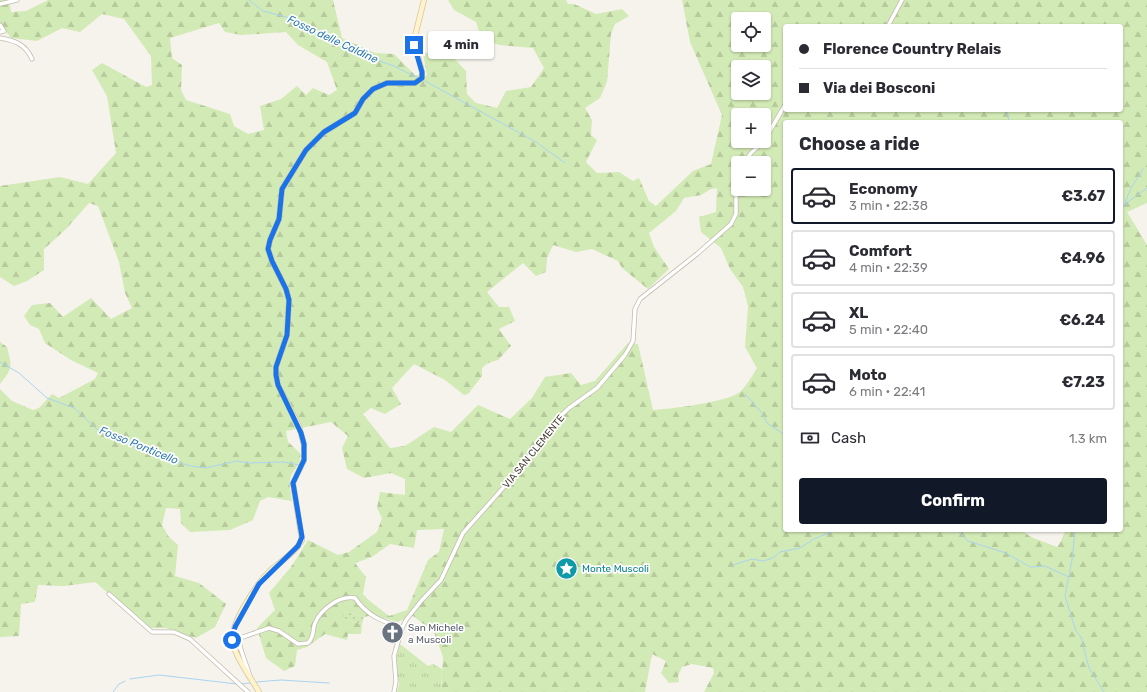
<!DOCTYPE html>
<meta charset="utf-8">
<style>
:root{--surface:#fff;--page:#f2f2f3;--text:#2b2b33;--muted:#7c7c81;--line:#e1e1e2;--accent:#111827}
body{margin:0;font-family:Rubik,sans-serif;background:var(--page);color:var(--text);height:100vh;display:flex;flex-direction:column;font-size:15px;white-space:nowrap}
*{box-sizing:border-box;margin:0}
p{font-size:13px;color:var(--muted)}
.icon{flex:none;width:22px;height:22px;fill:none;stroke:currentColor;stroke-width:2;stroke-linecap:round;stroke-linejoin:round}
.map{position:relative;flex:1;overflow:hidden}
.drawer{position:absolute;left:783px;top:120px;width:340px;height:412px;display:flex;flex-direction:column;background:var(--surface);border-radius:4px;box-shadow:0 1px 3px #0004}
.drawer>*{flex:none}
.guide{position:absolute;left:783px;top:24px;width:340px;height:88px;border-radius:4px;box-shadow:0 1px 3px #0004;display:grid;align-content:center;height:88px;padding:0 16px;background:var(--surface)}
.tools{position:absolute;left:731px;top:12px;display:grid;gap:8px}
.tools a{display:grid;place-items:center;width:40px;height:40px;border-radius:4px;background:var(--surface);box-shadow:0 1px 3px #0004;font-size:20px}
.end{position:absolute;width:18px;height:18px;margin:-9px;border:5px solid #1a73e8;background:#fff;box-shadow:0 0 0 2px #fff}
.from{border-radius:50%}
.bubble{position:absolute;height:28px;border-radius:4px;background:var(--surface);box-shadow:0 1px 3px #0004;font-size:13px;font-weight:700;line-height:28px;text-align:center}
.guide b{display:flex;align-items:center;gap:14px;height:38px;font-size:15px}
.guide b+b{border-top:1px solid var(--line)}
.guide i{width:10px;height:10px;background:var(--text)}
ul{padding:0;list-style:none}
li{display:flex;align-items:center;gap:12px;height:56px;margin:0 8px 6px;padding:0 8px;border:2px solid var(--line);border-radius:4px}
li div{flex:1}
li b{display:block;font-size:15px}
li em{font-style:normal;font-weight:700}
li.selected{border-color:var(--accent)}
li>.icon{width:36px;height:36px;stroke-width:1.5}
h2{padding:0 16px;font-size:18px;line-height:48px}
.pay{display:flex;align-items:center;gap:10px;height:44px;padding:0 16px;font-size:15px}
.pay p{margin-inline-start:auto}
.cta{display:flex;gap:8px;margin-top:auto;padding:8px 16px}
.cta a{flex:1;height:46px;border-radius:4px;background:var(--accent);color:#fff;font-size:16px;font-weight:700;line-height:46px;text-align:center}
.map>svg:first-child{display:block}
.grass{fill:url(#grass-tufts)}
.forest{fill:url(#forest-firs);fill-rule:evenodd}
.garden{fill:url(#garden-dots)}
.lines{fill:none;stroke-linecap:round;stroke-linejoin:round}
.stream{stroke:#a9d4f2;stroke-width:1}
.street-casing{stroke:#c2bbae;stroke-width:5}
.secondary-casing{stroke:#d6c79b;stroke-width:6}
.street{stroke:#fff;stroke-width:3.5}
.secondary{stroke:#fff3cd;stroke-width:4.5}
.route{stroke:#1a73e8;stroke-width:5}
.labels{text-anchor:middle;stroke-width:3.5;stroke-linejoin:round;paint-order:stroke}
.street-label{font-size:10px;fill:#4b4439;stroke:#fff}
.culture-label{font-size:10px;fill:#0d838f;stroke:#fff;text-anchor:start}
.worship-label{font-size:10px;fill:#5b616d;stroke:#fff;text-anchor:start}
.water-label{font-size:11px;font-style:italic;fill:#2e7ab2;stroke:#fff}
</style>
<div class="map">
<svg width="1147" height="692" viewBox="0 0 1147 692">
<defs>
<pattern id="grass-tufts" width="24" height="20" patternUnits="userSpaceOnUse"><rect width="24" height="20" fill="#d2eab5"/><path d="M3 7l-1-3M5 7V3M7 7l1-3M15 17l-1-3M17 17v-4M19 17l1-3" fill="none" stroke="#b6ca9c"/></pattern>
<pattern id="forest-firs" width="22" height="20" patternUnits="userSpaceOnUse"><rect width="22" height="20" fill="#d2eab5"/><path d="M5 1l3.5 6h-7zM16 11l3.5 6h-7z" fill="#b6ca9c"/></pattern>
<pattern id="garden-dots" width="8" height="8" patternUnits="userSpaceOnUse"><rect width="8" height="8" fill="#d2eab5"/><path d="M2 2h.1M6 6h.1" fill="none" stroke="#b6ca9c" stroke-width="1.8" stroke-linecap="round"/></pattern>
</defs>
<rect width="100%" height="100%" fill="#f6f3ec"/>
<path class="grass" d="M400 644 428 666 433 664 442 669 441 692H397L399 684 396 659Z"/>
<path class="forest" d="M0 0H9L11 12 26 11 48 0H333L342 38 375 53 394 54 415 75 427 76 423 53 447 51 466 71 467 94 476 103 497 108 506 91 531 87 544 68 533 48 499 45 481 38 476 22 454 10 448 0H566L568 4H574L596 14 622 9 629 16 615 24 611 34 607 82 600 98 585 108 592 120 591 135 597 140 586 162 597 173 619 172 633 181 639 178 649 201 656 206 693 171 711 164 722 115 690 42 682 0H1147V203L1127 212 1147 245V692H704L714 673 713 668 692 664 682 667 678 676 679 682 669 683 661 673 666 661 652 654 645 692H441L443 657 434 632 413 616 397 622 373 615 364 617 345 611 343 619 362 624 361 634H348L347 640 325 634 307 647 297 650 295 666 284 671 266 658 257 628 275 610 269 593 291 567 308 540 338 555 349 552 377 532 382 518 377 508 380 492 405 495V479L391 473 364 478 347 469 342 448 348 436 331 422 286 431 288 442 300 453C302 463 295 467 291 476 288 484 291 493 292 501L268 497 260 501 253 520 230 530 190 532 181 523 180 509 166 508 162 525 169 537 178 545 175 576 199 583 226 604 215 627 196 638 166 628H149L95 582 64 586 38 585 35 602 21 604 19 636 0 637V389L12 401 33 410 39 408 52 394 59 398 95 379 98 373 71 360 45 343 39 329 30 325 24 316 32 305 50 303 63 317 91 298 111 319 132 308 125 293 119 262 98 206 89 203 66 229 44 249V270L27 281 14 286 0 277V186L60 177 88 184 116 153 107 96 92 70 102 63 146 87 152 85 151 56 124 19 102 14 80 32 62 28 37 41 11 38 0 23ZM738 19H764V45H738ZM219 23 225 32 241 35 286 32 298 45 327 62 337 90 329 95 313 88 306 95 297 86 281 99 260 106 264 130 248 134 234 126 230 114 186 100 181 90 182 65 172 58 170 38ZM785 26H1121V110H785ZM738 67H764V93H738ZM738 115H764V141H738ZM785 122H1121V530H1066C1062 536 1062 542 1057 547L1031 537 1021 530H785ZM738 163H764V189H738ZM717 188 716 212 699 217 701 232 721 248 730 269 743 287 748 306 745 347 757 368C752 376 747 385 741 391 731 402 669 409 653 410L638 344 628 343 595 381 581 385 571 373 545 377 532 398 510 419 478 405 451 432 434 427 405 446 390 448 363 414 371 408 385 414 401 404 392 388 414 364 445 380 464 395 468 394 482 376V368L488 363 498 360 511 346 499 329 515 321 509 307H499L487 292 523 263 536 276 546 272 547 258 553 245 576 252 592 249 618 261 622 268 648 289 669 269 654 247 649 233 676 211 684 198 701 195 711 189ZM444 529 439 552 428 560 407 610 389 616C380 608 370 603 363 594L366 577 355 563 372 557 390 544 414 548 417 530Z
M0 342 7 347C12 366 13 368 0 384Z"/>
<path class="garden" d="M345 611 364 617 362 624 343 619Z"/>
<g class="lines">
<path class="stream" d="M249 0 263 11 286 17 320 36 347 46 368 57 394 66 418 78
M425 81 536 142 565 163
M1007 110 1009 122
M1124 205 1131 188 1143 169
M1121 207 1147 188
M0 362 19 373 47 398 74 408 98 430 126 443 162 454 169 460 191 466 205 468 237 461 248 463 283 462 299 465
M745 394 762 413 767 423 785 435
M957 530 968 541 1006 553 1030 567 1045 566 1069 577
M1075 530 1072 560 1065 596 1076 631 1081 637 1089 668 1104 692
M733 565 752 559 763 561 773 558 780 552 800 548 814 539 836 530
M130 679 159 675 237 684
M256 682 281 680 329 683
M240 684 251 683
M113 692 119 684 125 681"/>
<defs>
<path id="street" d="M0 4 17 0
M0 25 4 31 0 32
M888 26 902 0
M0 38C16 41 25 44 32 59
M764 141 785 105
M744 163 751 153 764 141
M109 594 152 632H174L190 639 248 692
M250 676 240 647V638L269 628 279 631 298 644 308 643C315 636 312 630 315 623 321 609 340 595 355 598 367 616 382 621 402 628
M394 692 396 681 394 656 402 628 406 620 422 600 441 580 463 533 520 469 553 423 569 408 597 388 625 355 633 341 635 309 640 299 697 254 731 224 736 214V182L738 177"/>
<path id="secondary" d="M259 692C251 678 236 658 233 644 228 625 258 582 271 570 281 561 296 552 302 540L293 483 304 460V445L299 426 278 385 276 375V367L287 335 289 300 286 289 272 261 268 249 270 240 279 219 282 189 306 150 324 132 355 113 363 99 373 89 387 83H415L422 78V72L414 40 424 0"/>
</defs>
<use href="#street" class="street-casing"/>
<use href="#secondary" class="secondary-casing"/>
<use href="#street" class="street"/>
<use href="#secondary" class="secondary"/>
</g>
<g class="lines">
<path class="route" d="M232 640 235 627 259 584 298 546 302 537 293 483 304 460V444L301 433 278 385 276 375V367L287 335 289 300 286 289 272 261 268 249 270 240 279 219 282 189 306 150 324 132 355 113 363 99 373 89 387 83H415L422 78V72L414 45"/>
</g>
<defs>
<symbol id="sight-disc" viewBox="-11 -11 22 22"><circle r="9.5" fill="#0f9aa8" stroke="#fff"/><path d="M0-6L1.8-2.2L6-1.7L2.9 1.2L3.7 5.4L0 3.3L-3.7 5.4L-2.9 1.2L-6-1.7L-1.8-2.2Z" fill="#fff"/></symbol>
<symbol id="church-disc" viewBox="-11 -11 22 22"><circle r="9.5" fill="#6b7280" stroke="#fff"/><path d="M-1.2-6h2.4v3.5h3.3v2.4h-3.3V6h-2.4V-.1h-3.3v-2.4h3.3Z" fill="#fff"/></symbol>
</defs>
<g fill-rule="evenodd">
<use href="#sight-disc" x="554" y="556" width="25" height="25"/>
<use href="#church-disc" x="380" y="620" width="25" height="25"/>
</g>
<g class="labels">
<g class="street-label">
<text transform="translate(533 451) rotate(-51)" y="4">VIA SAN CLEMENTE</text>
</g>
<g class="culture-label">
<text x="582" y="572">Monte Muscoli</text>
</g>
<g class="worship-label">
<text x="408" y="631">San Michele<tspan x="408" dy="12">a Muscoli</tspan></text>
</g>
<g class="water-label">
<text transform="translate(333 39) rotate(25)" y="4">Fosso delle Caldine</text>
<text transform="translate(139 445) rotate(22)" y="4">Fosso Ponticello</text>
</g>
</g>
</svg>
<div class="tools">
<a><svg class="icon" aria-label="locate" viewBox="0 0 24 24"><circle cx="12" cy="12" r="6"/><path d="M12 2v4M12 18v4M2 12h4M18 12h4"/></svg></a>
<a><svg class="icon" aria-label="layers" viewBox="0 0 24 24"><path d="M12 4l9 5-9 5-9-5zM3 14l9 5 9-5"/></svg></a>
<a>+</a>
<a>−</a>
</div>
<i class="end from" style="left:232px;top:640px"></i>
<i class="end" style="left:414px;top:45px"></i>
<div class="bubble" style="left:428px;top:31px;width:66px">4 min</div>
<div class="guide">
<b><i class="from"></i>Florence Country Relais</b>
<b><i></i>Via dei Bosconi</b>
</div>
<section class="drawer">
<h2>Choose a ride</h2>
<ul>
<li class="selected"><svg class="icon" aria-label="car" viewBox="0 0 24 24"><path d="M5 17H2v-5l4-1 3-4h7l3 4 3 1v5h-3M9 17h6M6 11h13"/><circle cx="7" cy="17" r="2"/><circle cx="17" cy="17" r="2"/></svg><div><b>Economy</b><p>3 min · 22:38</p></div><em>€3.67</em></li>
<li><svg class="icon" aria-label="car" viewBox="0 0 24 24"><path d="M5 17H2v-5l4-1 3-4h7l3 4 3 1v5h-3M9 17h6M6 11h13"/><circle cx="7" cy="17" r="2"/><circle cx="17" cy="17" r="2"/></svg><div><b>Comfort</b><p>4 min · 22:39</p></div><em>€4.96</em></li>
<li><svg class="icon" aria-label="car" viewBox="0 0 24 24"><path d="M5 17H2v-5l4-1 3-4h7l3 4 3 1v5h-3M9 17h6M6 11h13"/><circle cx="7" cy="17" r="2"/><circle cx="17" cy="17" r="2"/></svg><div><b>XL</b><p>5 min · 22:40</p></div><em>€6.24</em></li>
<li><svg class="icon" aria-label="car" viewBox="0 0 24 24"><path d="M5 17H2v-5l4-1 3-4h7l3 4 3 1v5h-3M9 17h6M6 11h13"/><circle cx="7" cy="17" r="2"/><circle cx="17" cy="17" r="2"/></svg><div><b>Moto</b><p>6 min · 22:41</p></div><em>€7.23</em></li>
</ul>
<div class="pay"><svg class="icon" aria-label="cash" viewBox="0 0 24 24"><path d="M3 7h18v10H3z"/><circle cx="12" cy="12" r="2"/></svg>Cash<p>1.3 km</p></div>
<div class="cta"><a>Confirm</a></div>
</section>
</div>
